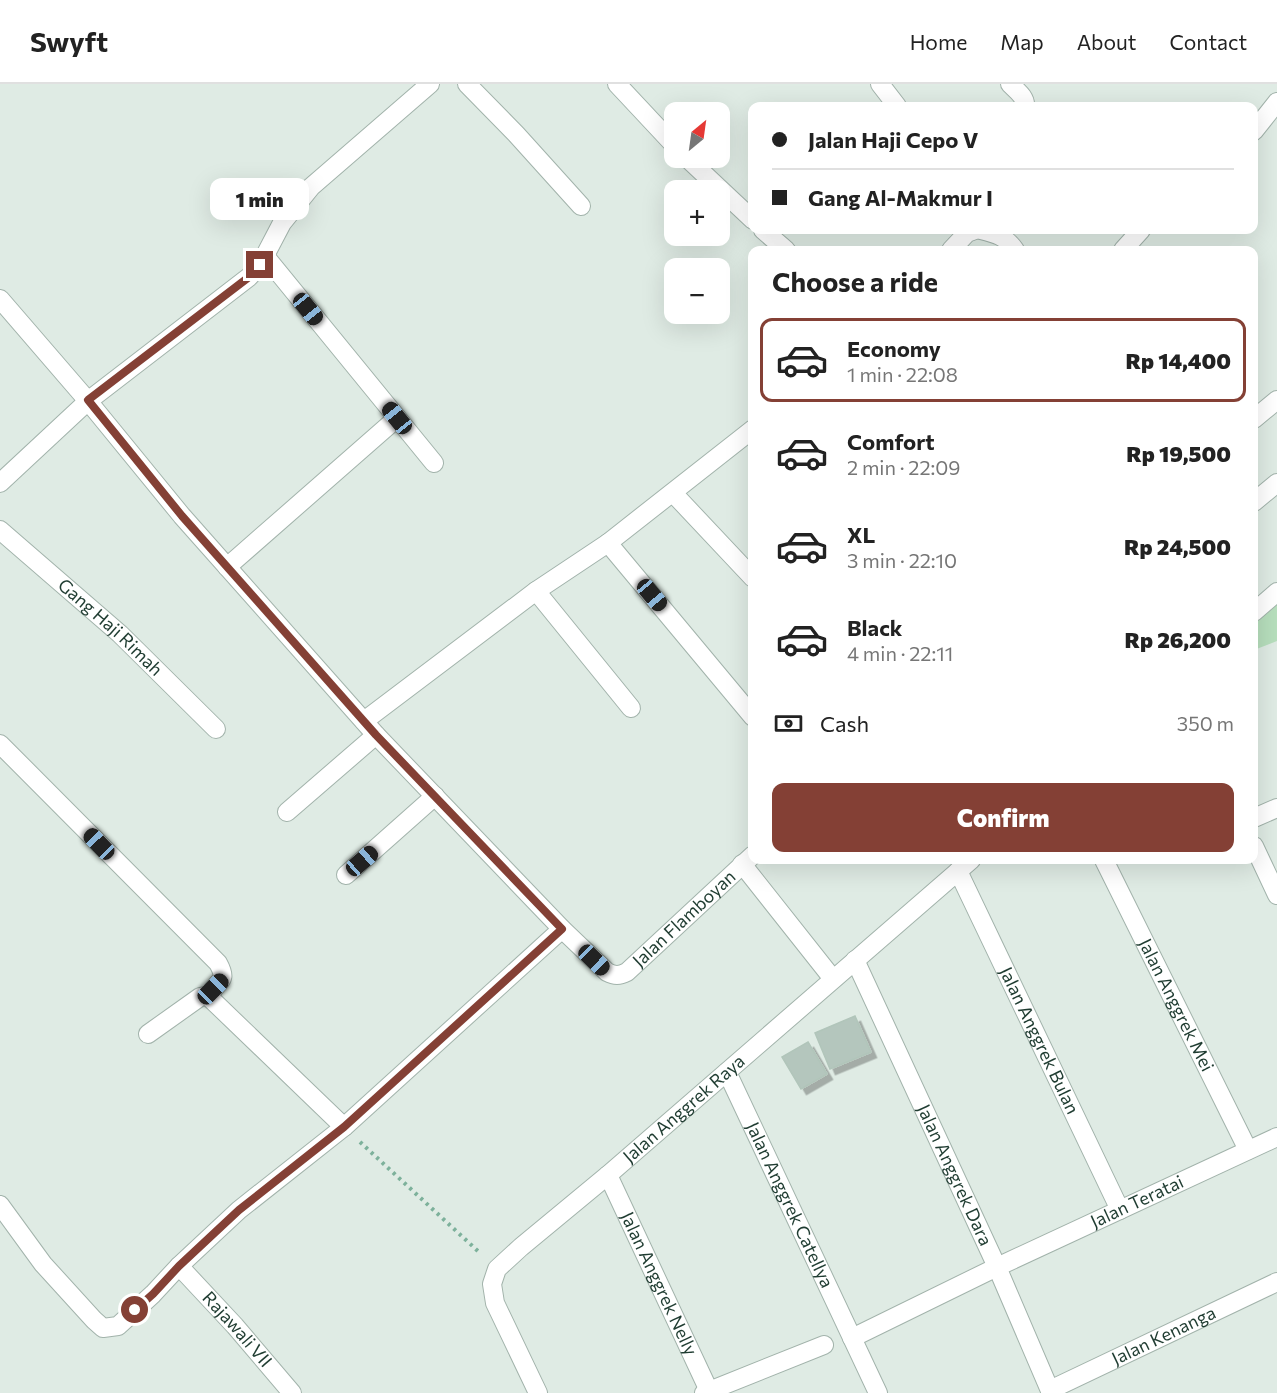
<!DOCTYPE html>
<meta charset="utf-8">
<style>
:root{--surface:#fff;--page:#f6f6f6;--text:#222;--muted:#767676;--line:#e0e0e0;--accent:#844035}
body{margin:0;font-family:Commissioner,sans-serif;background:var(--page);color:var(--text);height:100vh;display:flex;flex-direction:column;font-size:22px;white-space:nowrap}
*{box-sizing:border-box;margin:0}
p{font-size:20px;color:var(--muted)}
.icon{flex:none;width:33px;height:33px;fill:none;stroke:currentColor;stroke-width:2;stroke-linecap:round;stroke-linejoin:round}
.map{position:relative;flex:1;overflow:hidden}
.drawer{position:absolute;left:748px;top:162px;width:510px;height:618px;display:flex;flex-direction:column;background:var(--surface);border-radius:12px;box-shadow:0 6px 24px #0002}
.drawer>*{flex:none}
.guide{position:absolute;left:748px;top:18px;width:510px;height:132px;border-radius:12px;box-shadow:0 6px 24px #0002;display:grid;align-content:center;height:132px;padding:0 24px;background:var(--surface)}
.needle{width:39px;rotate:29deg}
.buttons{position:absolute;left:664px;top:18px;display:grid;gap:12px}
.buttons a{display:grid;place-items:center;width:66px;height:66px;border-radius:12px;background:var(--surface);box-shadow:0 6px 24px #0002;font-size:30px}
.end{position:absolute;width:27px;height:27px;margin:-14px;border:8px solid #844035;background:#fff;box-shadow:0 0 0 3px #fff}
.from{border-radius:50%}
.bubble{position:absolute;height:42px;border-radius:12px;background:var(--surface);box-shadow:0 6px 24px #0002;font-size:20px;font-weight:800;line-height:42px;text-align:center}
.car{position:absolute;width:18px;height:36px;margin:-18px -9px;border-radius:8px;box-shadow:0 0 4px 2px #0007;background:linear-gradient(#222 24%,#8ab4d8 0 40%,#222 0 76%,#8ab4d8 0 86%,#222 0)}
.guide b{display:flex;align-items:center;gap:21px;height:57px;font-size:22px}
.guide b+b{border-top:2px solid var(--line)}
.guide i{width:15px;height:15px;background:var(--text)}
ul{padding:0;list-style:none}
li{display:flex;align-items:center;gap:18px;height:84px;margin:0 12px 9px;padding:0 12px;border:3px solid transparent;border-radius:12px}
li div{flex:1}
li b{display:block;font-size:22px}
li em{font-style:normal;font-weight:800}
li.on{border-color:var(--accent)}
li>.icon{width:54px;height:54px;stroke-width:1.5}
h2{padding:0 24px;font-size:27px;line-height:72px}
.pay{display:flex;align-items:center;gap:15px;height:66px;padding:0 24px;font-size:22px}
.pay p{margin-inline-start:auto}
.primary-button{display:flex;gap:12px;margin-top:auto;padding:12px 24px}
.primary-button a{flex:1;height:69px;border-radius:12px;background:var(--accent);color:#fff;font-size:24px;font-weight:800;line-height:69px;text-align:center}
header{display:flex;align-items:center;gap:36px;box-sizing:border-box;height:84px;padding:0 30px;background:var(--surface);border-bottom:2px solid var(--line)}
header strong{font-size:28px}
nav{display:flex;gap:33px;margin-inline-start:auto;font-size:21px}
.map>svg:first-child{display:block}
.green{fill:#b6debc}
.building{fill:#b4c6bd;stroke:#b1c5ba;stroke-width:1.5;filter:url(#shadow)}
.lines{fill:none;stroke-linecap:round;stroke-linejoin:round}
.minor-casing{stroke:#a2b3ab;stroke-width:20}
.path{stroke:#7db19b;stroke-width:4;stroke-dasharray:3 4.5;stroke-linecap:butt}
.minor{stroke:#fff;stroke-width:18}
.route{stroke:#844035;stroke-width:8}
.labels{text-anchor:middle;stroke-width:4.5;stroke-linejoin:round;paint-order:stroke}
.street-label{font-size:18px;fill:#1f3c31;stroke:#eff8f2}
</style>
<header>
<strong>Swyft</strong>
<nav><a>Home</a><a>Map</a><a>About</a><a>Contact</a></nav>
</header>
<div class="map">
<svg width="1277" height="1309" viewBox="0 0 1277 1309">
<defs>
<filter id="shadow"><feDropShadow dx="5.5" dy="5.5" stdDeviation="0" flood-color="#0004"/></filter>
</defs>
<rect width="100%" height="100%" fill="#dfebe4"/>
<path class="green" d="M1277 512V557L1254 566V532Z"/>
<path class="building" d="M855 932 871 968 830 985 815 949Z
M808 958 827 990 801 1005 782 973Z"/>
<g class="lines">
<defs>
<g id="minor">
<path d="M467 0 516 50 581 122"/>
<path d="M617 0 675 62"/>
<path d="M880 0 897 22"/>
<path d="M1010 0C1017 7 1026 13 1025 22"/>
<path d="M1254 47 1277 18"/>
<path d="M687 74 753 136"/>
<path d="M763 146 786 166"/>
<path d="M981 146C997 150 1005 152 1015 166"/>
<path d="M951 166 967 149 975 146"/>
<path d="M1123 166 1141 146"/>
<path d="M265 172 434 379"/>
<path id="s1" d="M0 215 88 317 182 432 376 651 562 845 607 888C615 892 619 892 627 888L753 771"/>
<path d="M1254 335 1277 316"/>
<path d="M0 399 88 317 249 193 260 181 282 139 311 103 430 0"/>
<path d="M673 409 753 494"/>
<path d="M1254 418 1277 399"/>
<path id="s2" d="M0 446 120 550 216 645"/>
<path d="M608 459 753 633"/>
<path d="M227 483 397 334"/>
<path d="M536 507 631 624"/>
<path d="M1254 528 1277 508"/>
<path d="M364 637 536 507 608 459 753 345"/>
<path d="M0 660 218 879C229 899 217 895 210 911"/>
<path d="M287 728 376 651"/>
<path d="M1254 734 1277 724"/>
<path d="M1254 762 1277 811"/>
<path id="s3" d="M1104 776 1248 1066"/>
<path d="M742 780 833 895"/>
<path id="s4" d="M958 787 1120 1126"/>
<path d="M346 791 435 712"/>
<path id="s5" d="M855 876 997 1183 1051 1309"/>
<path d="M210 911 211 915 344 1043"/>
<path d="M148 950 200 913 210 911"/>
<path id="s6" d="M727 988 878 1309"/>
<path id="s7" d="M608 1091 710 1309"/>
<path d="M0 1121 43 1180 94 1236 103 1244 118 1242 153 1210 179 1182 239 1126 344 1043 562 845"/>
<path id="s8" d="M179 1182 235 1242 292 1309"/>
<path id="s9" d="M852 1254 997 1183 1277 1053"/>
<path id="s10" d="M1050 1306 1277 1198"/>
<path id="s11" d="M538 1309 495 1219 492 1200 497 1185 521 1163 608 1091 971 776"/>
<path d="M704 1309 824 1261"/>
</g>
</defs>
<use href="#minor" class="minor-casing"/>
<path class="path" d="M360 1058 480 1169"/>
<use href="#minor" class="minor"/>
</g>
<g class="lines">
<path class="route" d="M135 1226 153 1210 179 1182 239 1126 344 1043 562 845 376 651 182 432 88 316 249 193 260 181"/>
</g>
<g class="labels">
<g class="street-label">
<text dy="6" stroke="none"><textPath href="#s2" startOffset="147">Gang Haji Rimah</textPath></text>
<text dy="6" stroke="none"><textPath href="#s1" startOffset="1006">Jalan Flamboyan</textPath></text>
<text dy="6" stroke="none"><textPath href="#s3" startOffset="162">Jalan Anggrek Mei</textPath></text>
<text dy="6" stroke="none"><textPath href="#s4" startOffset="188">Jalan Anggrek Bulan</textPath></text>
<text dy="6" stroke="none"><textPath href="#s11" startOffset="381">Jalan Anggrek Raya</textPath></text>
<text dy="6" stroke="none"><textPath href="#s5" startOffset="237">Jalan Anggrek Dara</textPath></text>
<text dy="6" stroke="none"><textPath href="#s9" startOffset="316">Jalan Teratai</textPath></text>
<text dy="6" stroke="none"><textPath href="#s6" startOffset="147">Jalan Anggrek Catellya</textPath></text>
<text dy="6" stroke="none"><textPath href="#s7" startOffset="120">Jalan Anggrek Nelly</textPath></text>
<text dy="6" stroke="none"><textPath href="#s8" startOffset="86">Rajawali VII</textPath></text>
<text dy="6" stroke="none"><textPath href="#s10" startOffset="126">Jalan Kenanga</textPath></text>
</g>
</g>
</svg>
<div class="buttons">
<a><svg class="needle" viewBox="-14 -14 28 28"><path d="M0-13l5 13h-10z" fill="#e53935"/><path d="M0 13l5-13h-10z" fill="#767676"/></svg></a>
<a>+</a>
<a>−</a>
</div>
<i class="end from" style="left:135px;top:1226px"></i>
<i class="end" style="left:260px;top:181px"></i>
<div class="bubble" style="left:210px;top:94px;width:99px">1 min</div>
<i class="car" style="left:308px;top:225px;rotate:141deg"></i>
<i class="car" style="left:397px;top:334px;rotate:321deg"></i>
<i class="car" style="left:652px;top:511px;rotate:140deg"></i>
<i class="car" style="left:99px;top:760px;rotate:316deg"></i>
<i class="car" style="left:362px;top:777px;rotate:49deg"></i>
<i class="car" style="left:594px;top:876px;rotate:134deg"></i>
<i class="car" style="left:213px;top:905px;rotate:45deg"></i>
<div class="guide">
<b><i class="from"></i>Jalan Haji Cepo V</b>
<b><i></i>Gang Al-Makmur I</b>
</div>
<section class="drawer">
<h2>Choose a ride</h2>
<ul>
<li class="on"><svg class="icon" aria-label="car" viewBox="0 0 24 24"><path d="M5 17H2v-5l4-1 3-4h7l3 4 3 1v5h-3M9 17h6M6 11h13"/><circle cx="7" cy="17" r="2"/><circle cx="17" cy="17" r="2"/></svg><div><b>Economy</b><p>1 min · 22:08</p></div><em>Rp 14,400</em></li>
<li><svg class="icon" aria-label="car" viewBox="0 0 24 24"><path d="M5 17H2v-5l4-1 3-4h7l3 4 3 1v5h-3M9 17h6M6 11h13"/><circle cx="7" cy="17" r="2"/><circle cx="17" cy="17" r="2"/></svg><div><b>Comfort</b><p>2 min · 22:09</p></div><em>Rp 19,500</em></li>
<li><svg class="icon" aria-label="car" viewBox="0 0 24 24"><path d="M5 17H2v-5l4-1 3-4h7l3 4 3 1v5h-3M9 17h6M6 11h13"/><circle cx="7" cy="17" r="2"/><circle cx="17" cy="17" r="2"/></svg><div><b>XL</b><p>3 min · 22:10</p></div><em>Rp 24,500</em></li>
<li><svg class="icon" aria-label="car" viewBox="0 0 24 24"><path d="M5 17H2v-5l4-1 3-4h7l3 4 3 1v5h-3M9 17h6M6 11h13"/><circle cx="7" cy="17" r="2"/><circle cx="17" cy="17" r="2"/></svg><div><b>Black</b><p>4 min · 22:11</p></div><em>Rp 26,200</em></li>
</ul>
<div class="pay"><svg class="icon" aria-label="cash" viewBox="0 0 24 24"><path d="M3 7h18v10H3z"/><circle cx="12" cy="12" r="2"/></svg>Cash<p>350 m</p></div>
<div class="primary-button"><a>Confirm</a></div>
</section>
</div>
